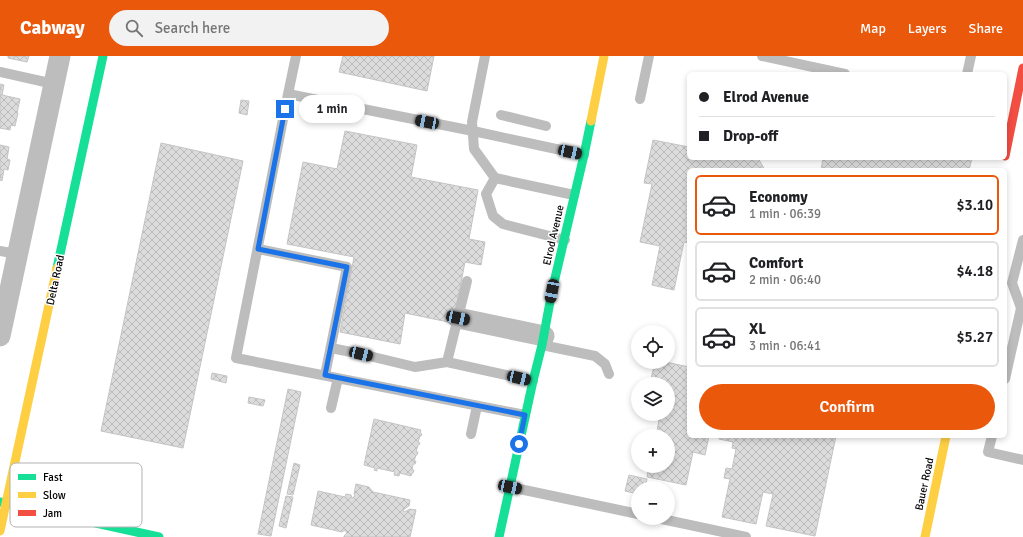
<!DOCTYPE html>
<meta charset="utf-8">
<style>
:root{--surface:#fff;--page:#f2f2f2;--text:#202124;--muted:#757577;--line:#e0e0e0;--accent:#ea580c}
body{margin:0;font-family:Signika,sans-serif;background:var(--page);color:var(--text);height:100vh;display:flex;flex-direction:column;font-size:15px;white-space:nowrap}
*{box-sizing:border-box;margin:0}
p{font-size:13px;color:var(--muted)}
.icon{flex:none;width:22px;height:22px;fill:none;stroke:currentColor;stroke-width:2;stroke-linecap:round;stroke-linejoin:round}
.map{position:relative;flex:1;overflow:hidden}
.panel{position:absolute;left:687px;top:112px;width:320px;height:270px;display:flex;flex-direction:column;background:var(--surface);border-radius:6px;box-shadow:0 2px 6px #0003}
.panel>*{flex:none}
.hud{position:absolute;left:687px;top:16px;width:320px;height:88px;border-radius:6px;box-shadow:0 2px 6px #0003;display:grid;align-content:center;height:88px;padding:0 12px;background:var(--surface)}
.buttons{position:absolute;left:631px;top:269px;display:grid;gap:8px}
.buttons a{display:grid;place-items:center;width:44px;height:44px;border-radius:50%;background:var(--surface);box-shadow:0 2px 6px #0003;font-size:20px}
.end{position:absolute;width:18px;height:18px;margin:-9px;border:5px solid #1a73e8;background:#fff;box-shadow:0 0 0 2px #fff}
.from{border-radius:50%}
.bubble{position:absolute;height:28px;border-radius:14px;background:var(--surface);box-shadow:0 2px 6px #0003;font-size:13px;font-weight:600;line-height:28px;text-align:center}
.car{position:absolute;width:12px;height:24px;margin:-12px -6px;border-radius:5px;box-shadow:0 0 3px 1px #0007;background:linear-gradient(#222 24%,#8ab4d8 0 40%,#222 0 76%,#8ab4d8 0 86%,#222 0)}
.hud b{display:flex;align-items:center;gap:14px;height:38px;font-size:15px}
.hud b+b{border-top:1px solid var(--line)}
.hud i{width:10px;height:10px;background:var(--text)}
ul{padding:7px 0 0;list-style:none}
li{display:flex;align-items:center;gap:12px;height:60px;margin:0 8px 6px;padding:0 4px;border:2px solid var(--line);border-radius:6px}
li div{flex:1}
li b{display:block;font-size:15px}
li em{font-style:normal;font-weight:600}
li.active{border-color:var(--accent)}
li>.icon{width:36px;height:36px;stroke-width:1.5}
.button{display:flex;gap:8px;margin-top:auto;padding:8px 12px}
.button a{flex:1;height:46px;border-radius:24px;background:var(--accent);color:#fff;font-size:16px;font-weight:600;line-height:46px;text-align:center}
header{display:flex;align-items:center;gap:24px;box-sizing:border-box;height:56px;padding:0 20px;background:var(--accent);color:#fff}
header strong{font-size:19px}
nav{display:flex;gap:22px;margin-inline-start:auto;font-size:14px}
.search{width:280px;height:36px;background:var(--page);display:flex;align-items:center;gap:10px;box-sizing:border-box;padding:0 14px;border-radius:22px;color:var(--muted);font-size:15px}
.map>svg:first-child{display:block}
.building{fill:url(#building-cross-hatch);stroke:#c4c4c4}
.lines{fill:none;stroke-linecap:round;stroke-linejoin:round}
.lane{stroke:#bdbdbd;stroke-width:10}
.street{stroke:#bdbdbd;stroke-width:21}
.fast{stroke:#16e098;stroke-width:9}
.slow{stroke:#ffcf43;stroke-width:9}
.jam{stroke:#f24e42;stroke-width:9}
.route{stroke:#1a73e8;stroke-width:5}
.labels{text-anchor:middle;stroke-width:3;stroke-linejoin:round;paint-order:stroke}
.street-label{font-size:11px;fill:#000;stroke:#fff}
.key{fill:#fff;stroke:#b2b2b2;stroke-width:1}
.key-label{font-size:11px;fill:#000}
</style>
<header>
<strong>Cabway</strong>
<div class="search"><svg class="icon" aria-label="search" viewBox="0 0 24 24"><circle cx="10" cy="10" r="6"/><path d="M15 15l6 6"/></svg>Search here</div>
<nav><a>Map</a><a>Layers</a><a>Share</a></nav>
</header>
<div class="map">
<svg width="1023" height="481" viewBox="0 0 1023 481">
<defs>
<pattern id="building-cross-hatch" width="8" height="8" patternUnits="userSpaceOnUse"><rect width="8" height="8" fill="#dcdcdc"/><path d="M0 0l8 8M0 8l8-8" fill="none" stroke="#bbb"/></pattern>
</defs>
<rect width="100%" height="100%" fill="#fff"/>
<path class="building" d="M8 0H29L27 6 8 2Z
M343 0H434L427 35 339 16Z
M0 28 4 29 2 39 20 43 17 57H18L15 70 11 69 10 74 0 72Z
M241 44 249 45 247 59 239 57Z
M345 75 417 89 411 121 478 134 469 183 485 186 481 209 465 206 453 267 405 257 400 288 340 276 354 201 287 188 303 106 337 113Z
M653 84 689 91V102H758L765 114H689V187L684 186 674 234 652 229 660 190 640 186 652 128 644 127Z
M161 87 243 105 183 392 101 375Z
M0 89 9 91 7 103 10 104 8 114 4 113 2 125 0 124Z
M823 102H972L969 114H821Z
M655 306H666L689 311V380H709L705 399 693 396 686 429 647 421 649 410H668V380H656L660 358H668V328H658L659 325 651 323Z
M212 317 227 320 226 327 211 323Z
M288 333 301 336 271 480 258 478Z
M249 341 265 344 263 350 248 347Z
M374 363 421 374 420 377 422 378 421 380H420L418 386 420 387 419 389H418L416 396H418L417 399H416L414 405H416L415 408H413L412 414H414L413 417H412L411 420 400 417 399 420 394 419 395 416 377 412V415L374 414 375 412 364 409Z
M720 380H836L815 480 766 470 773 438 763 436 756 468 722 461 730 423 724 422 726 412 732 413 736 393 732 392 733 386 719 383Z
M294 407 300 409 293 439 287 438Z
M629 419 647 423 645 432H638V438L625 435Z
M356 428 369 431 373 436 410 444 409 450 403 454 404 456 410 453 416 454 410 481H344V480L347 477 345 474 342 476 311 469 318 435 345 441 346 438 351 439 352 442 355 440 354 438Z
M286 440 293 441 286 472 279 470Z"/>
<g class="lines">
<path class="lane" d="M296 0 288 38 473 75 584 99
M485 0 472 66 474 93 495 122 574 139
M762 0 845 18
M0 16 54 28
M967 18 971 0
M288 38 236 302 525 359
M640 43 649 0
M501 59 546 70
M495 122 486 138 493 160 503 168 565 184
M258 193 347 211 325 319
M0 195 17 198
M542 289 595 300 605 308 609 318
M331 292 361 298 415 311 447 306 533 325
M447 306 467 225
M1005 323 1021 252 1012 227 1023 184
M331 352 338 322
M471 378 477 350
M992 380 988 396 1023 404
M510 431 638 458
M657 462 746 481"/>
<path class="street" d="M458 262 544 280
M0 280 60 0"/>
<path class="fast" d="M57 212 103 0
M0 446 159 481
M499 481 533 325 542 289 552 235 584 99 591 65"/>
<path class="slow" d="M591 65 604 0
M0 475 57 212
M925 481 946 380"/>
<path class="jam" d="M1005 100 1023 12"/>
</g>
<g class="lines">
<path class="route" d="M285 53 258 193 347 211 325 319 525 359 519 388"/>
</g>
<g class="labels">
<g class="street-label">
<text transform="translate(553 179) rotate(-77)" y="4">Elrod Avenue</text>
<text transform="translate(55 224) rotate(-78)" y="4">Delta Road</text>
<text transform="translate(924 428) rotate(-78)" y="4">Bauer Road</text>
</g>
</g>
<rect x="10" y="407" width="132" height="64" rx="6" class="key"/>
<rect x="18" y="418" width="18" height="6" fill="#16e098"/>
<rect x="18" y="436" width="18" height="6" fill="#ffcf43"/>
<rect x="18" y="454" width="18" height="6" fill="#f24e42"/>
<g class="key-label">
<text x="43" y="425">Fast</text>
<text x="43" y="443">Slow</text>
<text x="43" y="461">Jam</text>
</g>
</svg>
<div class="buttons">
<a><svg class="icon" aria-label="locate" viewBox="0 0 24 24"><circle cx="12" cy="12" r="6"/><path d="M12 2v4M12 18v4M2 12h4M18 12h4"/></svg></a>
<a><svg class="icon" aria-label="layers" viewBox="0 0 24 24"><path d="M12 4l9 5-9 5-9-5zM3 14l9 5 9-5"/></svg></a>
<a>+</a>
<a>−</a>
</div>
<i class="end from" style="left:519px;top:388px"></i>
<i class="end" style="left:285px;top:53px"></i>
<div class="bubble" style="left:299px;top:39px;width:66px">1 min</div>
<i class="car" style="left:427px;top:66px;rotate:281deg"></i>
<i class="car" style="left:570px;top:96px;rotate:102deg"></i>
<i class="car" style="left:552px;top:235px;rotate:191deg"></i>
<i class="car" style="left:458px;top:262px;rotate:102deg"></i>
<i class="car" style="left:361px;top:298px;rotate:103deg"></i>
<i class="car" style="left:519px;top:322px;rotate:103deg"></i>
<i class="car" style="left:510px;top:431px;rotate:102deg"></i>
<div class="hud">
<b><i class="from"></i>Elrod Avenue</b>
<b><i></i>Drop-off</b>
</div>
<section class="panel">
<ul>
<li class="active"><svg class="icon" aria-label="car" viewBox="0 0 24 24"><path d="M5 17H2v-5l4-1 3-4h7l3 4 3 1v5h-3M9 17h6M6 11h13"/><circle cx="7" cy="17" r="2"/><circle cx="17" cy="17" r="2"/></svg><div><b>Economy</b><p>1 min · 06:39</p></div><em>$3.10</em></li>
<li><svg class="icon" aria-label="car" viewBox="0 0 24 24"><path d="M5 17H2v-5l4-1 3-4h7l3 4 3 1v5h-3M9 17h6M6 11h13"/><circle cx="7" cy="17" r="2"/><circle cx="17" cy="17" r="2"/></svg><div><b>Comfort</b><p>2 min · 06:40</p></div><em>$4.18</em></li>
<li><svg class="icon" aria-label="car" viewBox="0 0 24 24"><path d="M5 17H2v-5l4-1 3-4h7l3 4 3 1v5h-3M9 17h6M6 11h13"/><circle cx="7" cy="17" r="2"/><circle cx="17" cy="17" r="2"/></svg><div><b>XL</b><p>3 min · 06:41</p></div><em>$5.27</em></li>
</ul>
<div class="button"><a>Confirm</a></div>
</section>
</div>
